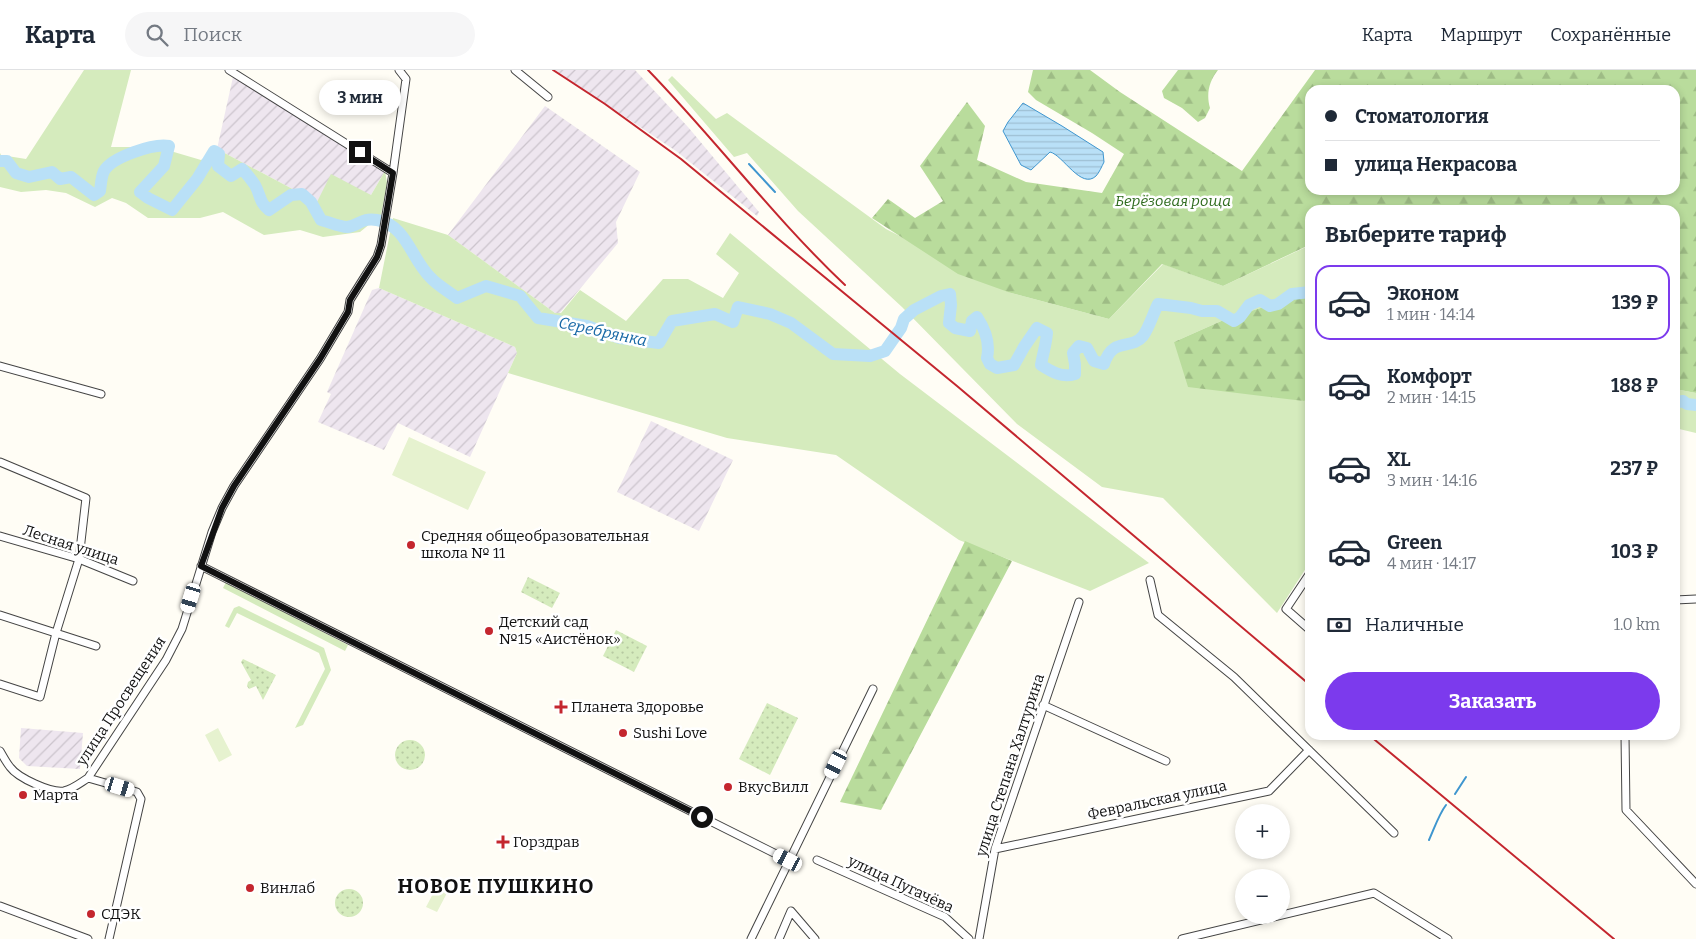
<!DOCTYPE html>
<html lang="ru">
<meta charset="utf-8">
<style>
:root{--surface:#fff;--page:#f6f6f7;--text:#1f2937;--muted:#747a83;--line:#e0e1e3;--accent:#7c3aed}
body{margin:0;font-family:Bitter,serif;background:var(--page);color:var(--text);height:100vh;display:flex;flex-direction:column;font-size:19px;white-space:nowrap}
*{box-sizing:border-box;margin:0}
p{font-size:16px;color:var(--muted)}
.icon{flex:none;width:28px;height:28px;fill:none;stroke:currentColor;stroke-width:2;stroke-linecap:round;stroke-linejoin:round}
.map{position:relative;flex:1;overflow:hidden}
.details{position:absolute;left:1305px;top:135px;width:375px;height:535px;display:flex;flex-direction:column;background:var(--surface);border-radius:15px;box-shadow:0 2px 8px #0003}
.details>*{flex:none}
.banner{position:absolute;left:1305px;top:15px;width:375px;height:110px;border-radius:15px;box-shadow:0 2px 8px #0003;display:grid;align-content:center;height:110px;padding:0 20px;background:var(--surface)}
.buttons{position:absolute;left:1235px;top:734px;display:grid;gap:10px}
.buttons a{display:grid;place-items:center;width:55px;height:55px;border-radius:50%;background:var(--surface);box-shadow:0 2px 8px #0003;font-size:25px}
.end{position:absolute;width:22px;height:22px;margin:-11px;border:6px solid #111;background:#fff;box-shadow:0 0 0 2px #fff}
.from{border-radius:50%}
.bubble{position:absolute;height:35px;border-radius:18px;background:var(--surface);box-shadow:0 2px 8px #0003;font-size:16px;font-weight:700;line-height:35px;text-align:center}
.car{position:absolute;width:15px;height:30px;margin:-15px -8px;border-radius:6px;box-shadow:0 0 4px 1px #0007;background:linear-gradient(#fff 24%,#345 0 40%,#fff 0 76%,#345 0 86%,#fff 0)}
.banner b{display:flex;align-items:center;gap:18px;height:48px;font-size:19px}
.banner b+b{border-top:1px solid var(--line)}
.banner i{width:12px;height:12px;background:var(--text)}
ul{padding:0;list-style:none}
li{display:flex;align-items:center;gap:15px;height:75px;margin:0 10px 8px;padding:0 10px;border:2px solid transparent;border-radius:15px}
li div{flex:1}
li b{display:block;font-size:19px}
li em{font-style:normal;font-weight:700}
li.active{border-color:var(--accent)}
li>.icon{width:45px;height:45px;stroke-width:1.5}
h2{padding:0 20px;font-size:22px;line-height:60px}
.pay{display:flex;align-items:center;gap:12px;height:55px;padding:0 20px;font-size:19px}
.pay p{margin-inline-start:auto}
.action{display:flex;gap:10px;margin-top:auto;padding:10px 20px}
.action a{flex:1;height:58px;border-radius:30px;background:var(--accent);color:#fff;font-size:20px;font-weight:700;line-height:58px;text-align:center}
header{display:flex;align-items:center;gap:30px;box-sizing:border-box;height:70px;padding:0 25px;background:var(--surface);border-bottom:1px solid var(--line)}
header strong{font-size:24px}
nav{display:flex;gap:28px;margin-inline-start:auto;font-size:18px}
.search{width:350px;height:45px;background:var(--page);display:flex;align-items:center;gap:12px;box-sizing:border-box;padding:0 18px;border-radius:28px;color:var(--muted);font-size:19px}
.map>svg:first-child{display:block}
.industrial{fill:url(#industrial-furrows)}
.grass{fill:#d5ebbd}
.forest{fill:url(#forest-firs);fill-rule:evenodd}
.park{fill:url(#park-dots)}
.pitch{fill:#e6f2cf}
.water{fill:url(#water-rules);stroke:#3f96cf}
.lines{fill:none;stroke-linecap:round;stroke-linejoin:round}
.stream{stroke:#3f96cf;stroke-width:2}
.river{stroke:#b9e0f7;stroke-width:12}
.street-casing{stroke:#444;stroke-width:9}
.street{stroke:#fff;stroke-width:7}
.rail{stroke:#c4262e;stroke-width:2}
.route{stroke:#111;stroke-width:6}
.poi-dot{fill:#c4262e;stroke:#fff;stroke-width:2}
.labels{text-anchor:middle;stroke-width:5;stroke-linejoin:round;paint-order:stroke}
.park-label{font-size:15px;font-style:italic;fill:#2f6b1f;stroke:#fff}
.poi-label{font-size:15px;fill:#111;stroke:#fff;text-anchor:start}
.street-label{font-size:15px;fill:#111;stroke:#fff}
.water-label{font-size:16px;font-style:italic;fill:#1768a6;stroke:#fff}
.district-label{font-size:20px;font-weight:bold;letter-spacing:1px;fill:#111;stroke:#fff}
</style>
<header>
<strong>Карта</strong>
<div class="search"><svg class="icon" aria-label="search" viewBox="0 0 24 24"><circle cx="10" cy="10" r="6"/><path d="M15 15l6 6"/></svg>Поиск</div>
<nav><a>Карта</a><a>Маршрут</a><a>Сохранённые</a></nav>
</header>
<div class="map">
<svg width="1696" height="869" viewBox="0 0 1696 869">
<defs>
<pattern id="industrial-furrows" width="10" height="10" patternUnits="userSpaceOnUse" patternTransform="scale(1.25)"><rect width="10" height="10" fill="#eee6ef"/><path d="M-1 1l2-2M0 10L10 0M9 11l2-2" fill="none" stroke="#cbc4cc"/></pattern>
<pattern id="forest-firs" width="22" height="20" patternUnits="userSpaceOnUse" patternTransform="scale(1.25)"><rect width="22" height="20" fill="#b9dc9c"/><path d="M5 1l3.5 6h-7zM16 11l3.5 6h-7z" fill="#9ebc85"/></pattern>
<pattern id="park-dots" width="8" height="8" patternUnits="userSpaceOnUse" patternTransform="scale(1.25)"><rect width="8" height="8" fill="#d5ebbd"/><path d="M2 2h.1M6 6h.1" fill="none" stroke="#b6c8a1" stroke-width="1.8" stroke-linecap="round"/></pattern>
<pattern id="water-rules" width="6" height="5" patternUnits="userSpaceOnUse" patternTransform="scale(1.25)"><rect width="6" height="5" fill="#b9e0f7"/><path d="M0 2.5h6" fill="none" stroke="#9ebfd3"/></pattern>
</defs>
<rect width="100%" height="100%" fill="#fffdf5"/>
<path class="industrial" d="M555 0H635L688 57 759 142 757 146 676 81Z
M233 7 385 101 371 125 317 132 217 79Z
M545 36 640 102 616 152 618 173 560 243H555L448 165Z
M379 218 515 277 517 283 470 387 398 353 384 380 318 352 331 324 327 322 372 220Z
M651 351 733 390 699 461 617 422Z
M21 658 83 663 80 699 27 696 19 688Z"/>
<path class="grass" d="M84 0H131L111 77H157L201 90 217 79 317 132 331 104 371 125 385 101 387 113 381 145 360 162 323 167 300 160 264 165 223 142 200 148H148L126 133 112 128 95 137 66 123 46 120 21 122 0 117V83L1 85 26 89Z
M672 6 716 49 727 43 886 159 1011 223 1109 249 1163 194 1223 216 1308 176H1310V223L1228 248 1174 272 1303 331 1310 327V492L1277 543 1163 428 1102 417 1017 354 902 237 798 141 747 83 734 87 668 10Z
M393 148 448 165 555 243H561L580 220 626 251 663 209H688L723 228 739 203 716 184 730 163 900 304 1149 493 1090 521 959 470 836 385 727 368 508 303 517 283 515 277 379 218Z
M1675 319 1696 323V363L1675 358Z
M226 512 348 575 345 581 223 518Z
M239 536 324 578 331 600 303 655 295 658 325 599 319 583 237 543 229 558 225 556 234 538Z"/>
<path class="forest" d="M1033 0H1090L1120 22 1242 101 1315 0H1696V323L1675 319V140H1310V176H1307L1223 216 1162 194 1109 249 1011 223 958 204 872 148 888 129 915 148 943 131 920 96 967 32 985 56 977 90 1026 112 1102 123 1124 84 1092 63 1036 30 1028 22ZM1310 20H1675V120H1310Z
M1178 0H1218C1209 11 1206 24 1210 38L1205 48 1198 52 1182 38 1164 28 1162 21Z
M1310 223V327L1304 331 1188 317 1174 272 1228 248Z
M965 471 1012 491 881 740 840 732Z"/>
<path class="park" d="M528 507 560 523 552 538 521 522Z
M616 560 647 576 634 602 603 586Z
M243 589 276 605 263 630 256 616 249 619 247 616 248 612 251 610 241 592Z
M767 633 798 648 770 705 739 689Z
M395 685a15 15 0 1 1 30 0a15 15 0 1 1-30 0Z
M335 833a14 14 0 1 1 28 0a14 14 0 1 1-28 0Z"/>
<path class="pitch" d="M409 367 486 402 468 440 392 405Z
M218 658 232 685 219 692 205 665Z
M436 818 447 823 437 842 426 837Z"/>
<path class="water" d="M1023 33 1062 56 1103 82 1104 92C1102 96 1099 103 1096 106 1081 120 1063 85 1050 82L1031 100 1021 95 1003 61 1008 52Z"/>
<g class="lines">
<path class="stream" d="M749 94 775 122
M1455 724 1466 707
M1429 770C1434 759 1439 744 1446 735"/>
<path class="river" d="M0 91H7L16 103 29 107 52 102 60 109 71 107 94 125 100 121C101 115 101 107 104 101 112 87 154 73 169 76L164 96 140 122 148 128 172 140 197 109 214 81 219 84 218 96 231 106 242 99C247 104 251 109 255 115 261 126 259 132 269 140L291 125 302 124 311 132 321 150C329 152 340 157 347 157 358 156 362 147 377 150 406 155 411 188 430 207 437 215 448 221 457 228L486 216 520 226 538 248 587 256 620 268 659 273 672 251 715 244 733 252 738 237 770 244 791 253 833 284 870 286 885 281 901 258 904 249 914 240 941 226 950 224 951 235 949 253 955 258 970 261 972 251 977 247C985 259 990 274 987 288L990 294 997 298 1014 295 1024 277 1037 258 1047 263C1046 275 1043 283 1041 295 1052 302 1062 308 1075 304V294L1073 283 1079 276 1087 278 1094 291 1104 294C1113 266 1131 281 1143 266 1149 258 1153 244 1158 234L1191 238 1202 241H1217L1234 251 1240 247 1249 235 1260 230 1270 236 1278 234 1292 224 1310 222
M1675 332 1683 331 1687 334 1696 335"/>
<defs>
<path id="street" d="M229 0 393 103
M515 0 548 27
M0 296 101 324
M0 392 86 428 79 489 56 563 40 627 0 614
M0 466 79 489 133 511
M201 496 788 790
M1310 503 1286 539 1310 560
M1150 510 1158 545 1234 607 1394 763
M1675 530 1696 529
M0 545 96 576
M1043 635 1166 691
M1625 665 1626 740 1696 814
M0 681C3 686 6 692 10 697 18 708 51 723 64 721 73 719 80 713 88 708L166 590 182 559 212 462 222 438 234 416 320 289 348 242 350 230 377 187 381 175 393 103 406 9 399 0
M88 708 137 722 141 729 109 869
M995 779 1269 721 1309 680
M817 790 945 847 969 869
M0 836 88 869
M751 869 873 619
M779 869 791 841 815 869
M979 869 995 779 1079 532
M1182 869 1374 823 1448 869"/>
</defs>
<use href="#street" class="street-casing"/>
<use href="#street" class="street"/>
<path class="rail" d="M553 0 605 34 681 89 957 316 1310 615
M648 0C716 70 774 148 845 215
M1369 665 1614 869"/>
</g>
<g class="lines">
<path class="route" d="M360 82 393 103 381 175 377 187 350 230 348 242 320 289 234 416 222 438 201 496 702 747"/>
</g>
<g class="poi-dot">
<circle cx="411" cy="475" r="5"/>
<circle cx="489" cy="561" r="5"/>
<path d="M558.5 629.5h5v5h5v5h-5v5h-5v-5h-5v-5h5z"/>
<circle cx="623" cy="663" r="5"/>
<circle cx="728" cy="717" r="5"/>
<circle cx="23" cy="725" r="5"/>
<path d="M500.5 764.5h5v5h5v5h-5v5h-5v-5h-5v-5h5z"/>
<circle cx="250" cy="818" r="5"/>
<circle cx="91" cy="844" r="5"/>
</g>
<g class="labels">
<g class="park-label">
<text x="1173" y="136">Берёзовая роща</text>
</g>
<g class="poi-label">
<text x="421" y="471">Средняя общеобразовательная<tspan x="421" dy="17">школа № 11</tspan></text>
<text x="499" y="557">Детский сад<tspan x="499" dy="17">№15 «Аистёнок»</tspan></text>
<text x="571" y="642">Планета Здоровье</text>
<text x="633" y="668">Sushi Love</text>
<text x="738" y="722">ВкусВилл</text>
<text x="33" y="730">Марта</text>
<text x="513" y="777">Горздрав</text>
<text x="260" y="823">Винлаб</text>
<text x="101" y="849">СДЭК</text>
</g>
<g class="street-label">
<text transform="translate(71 475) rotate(18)" y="5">Лесная улица</text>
<text transform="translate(121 631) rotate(-57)" y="5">улица Просвещения</text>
<text transform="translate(1010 695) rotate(-72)" y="5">улица Степана Халтурина</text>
<text transform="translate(1157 730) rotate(-12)" y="5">Февральская улица</text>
<text transform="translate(901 814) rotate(25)" y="5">улица Пугачёва</text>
</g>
<g class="water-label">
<text transform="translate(603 261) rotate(12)" y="6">Серебрянка</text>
</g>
<g class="district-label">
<text x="496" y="823">НОВОЕ ПУШКИНО</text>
</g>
</g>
</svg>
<div class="buttons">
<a>+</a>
<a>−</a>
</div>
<i class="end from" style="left:702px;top:747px"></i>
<i class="end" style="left:360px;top:82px"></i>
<div class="bubble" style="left:319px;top:10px;width:82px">3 мин</div>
<i class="car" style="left:191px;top:528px;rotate:197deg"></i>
<i class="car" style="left:836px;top:694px;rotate:206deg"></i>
<i class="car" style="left:120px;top:717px;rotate:107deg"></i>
<i class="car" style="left:788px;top:790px;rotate:297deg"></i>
<div class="banner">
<b><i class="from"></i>Стоматология</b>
<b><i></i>улица Некрасова</b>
</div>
<section class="details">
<h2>Выберите тариф</h2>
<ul>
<li class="active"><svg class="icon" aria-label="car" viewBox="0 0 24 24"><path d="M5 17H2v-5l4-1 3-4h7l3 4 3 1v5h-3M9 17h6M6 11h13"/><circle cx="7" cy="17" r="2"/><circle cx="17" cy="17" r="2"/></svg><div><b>Эконом</b><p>1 мин · 14:14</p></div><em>139 ₽</em></li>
<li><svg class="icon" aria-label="car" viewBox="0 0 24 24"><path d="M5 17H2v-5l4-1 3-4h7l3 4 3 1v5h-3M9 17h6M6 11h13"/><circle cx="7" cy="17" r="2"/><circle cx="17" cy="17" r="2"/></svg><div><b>Комфорт</b><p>2 мин · 14:15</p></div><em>188 ₽</em></li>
<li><svg class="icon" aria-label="car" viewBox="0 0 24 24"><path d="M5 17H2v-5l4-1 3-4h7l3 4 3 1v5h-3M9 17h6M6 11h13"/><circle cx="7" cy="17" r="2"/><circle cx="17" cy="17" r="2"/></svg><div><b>XL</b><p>3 мин · 14:16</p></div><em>237 ₽</em></li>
<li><svg class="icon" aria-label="car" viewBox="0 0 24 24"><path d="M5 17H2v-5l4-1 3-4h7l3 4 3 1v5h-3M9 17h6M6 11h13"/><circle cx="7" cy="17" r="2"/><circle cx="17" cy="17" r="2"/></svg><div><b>Green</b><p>4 мин · 14:17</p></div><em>103 ₽</em></li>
</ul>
<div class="pay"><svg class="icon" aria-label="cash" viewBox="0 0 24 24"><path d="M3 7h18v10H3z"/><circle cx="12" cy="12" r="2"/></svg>Наличные<p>1.0 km</p></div>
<div class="action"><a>Заказать</a></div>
</section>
</div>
